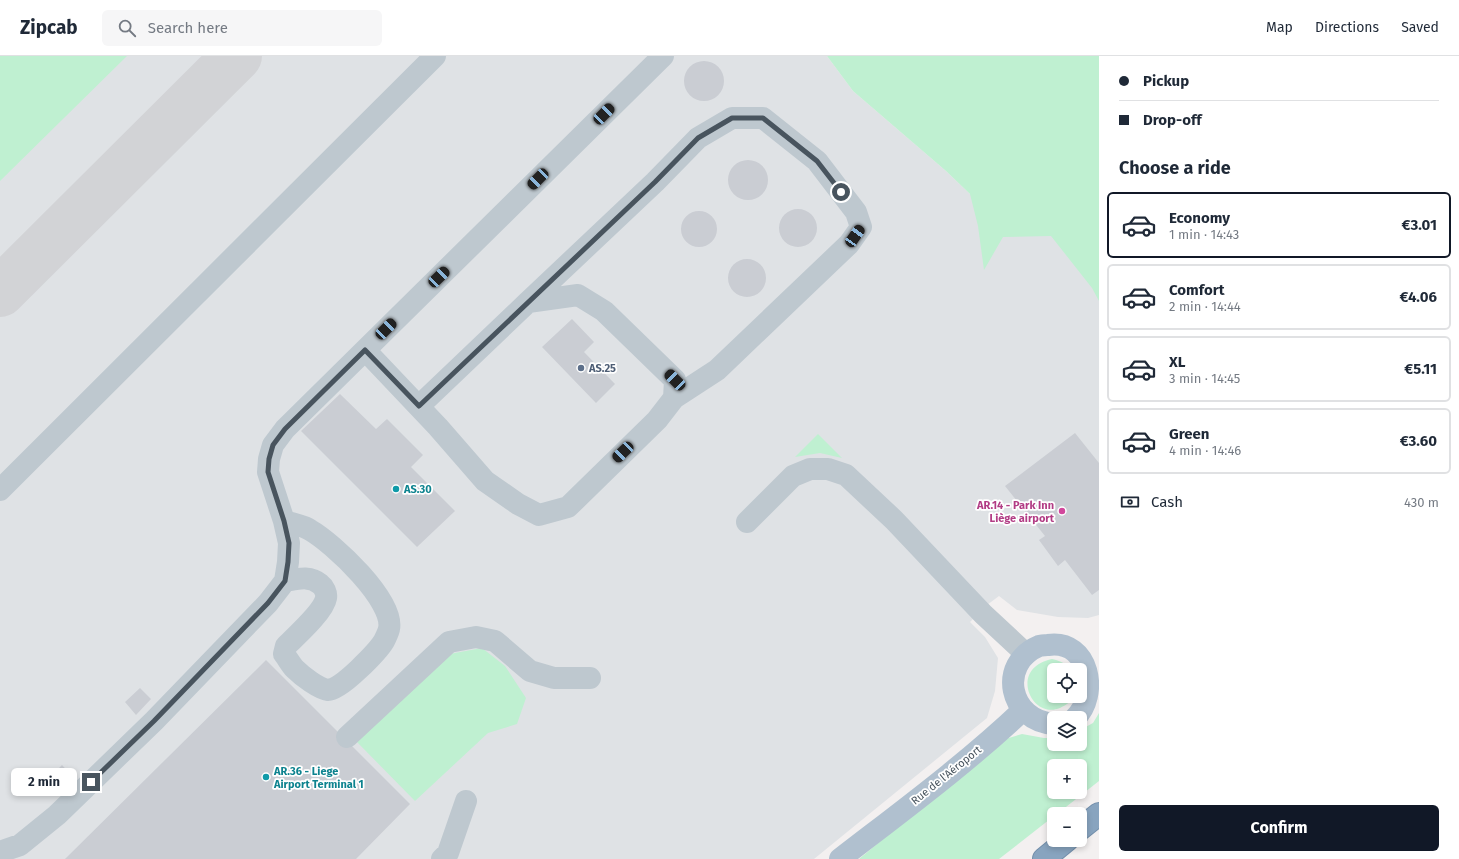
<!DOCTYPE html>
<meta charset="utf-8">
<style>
:root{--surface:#fff;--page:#f6f6f7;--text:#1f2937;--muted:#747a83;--line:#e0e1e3;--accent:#111827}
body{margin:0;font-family:"Fira Sans",sans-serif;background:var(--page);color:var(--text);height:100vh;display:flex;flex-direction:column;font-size:15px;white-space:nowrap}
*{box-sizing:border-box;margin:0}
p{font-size:13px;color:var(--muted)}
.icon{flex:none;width:22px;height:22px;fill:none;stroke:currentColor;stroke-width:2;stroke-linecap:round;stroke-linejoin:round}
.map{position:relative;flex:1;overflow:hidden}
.details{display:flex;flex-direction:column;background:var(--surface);width:360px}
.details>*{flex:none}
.guide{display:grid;align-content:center;height:88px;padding:0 20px;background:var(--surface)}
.buttons{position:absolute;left:1047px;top:607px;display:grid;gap:8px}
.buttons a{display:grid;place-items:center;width:40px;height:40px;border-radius:6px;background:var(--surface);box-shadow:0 2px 6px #0003;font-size:20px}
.end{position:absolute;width:18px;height:18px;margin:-9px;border:5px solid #48545e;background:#fff;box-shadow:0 0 0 2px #fff}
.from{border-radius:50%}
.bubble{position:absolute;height:28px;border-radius:6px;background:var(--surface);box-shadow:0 2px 6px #0003;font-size:13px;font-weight:700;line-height:28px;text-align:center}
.car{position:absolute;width:12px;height:24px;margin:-12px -6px;border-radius:5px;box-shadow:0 0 3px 1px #0007;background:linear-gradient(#222 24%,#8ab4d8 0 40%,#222 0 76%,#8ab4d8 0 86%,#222 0)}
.guide b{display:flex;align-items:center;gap:14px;height:38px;font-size:15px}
.guide b+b{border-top:1px solid var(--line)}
.guide i{width:10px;height:10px;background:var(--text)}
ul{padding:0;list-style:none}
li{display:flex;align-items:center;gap:12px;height:66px;margin:0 8px 6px;padding:0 12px;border:2px solid var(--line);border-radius:6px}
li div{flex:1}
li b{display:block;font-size:15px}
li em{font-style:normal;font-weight:700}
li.active{border-color:var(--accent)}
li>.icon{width:36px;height:36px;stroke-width:1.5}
h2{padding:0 20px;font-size:18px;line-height:48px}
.pay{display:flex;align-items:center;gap:10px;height:44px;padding:0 20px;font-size:15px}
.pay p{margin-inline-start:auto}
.primary-button{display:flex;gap:8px;margin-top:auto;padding:8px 20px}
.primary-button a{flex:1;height:46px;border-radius:6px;background:var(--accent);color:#fff;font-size:16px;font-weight:700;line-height:46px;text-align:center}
header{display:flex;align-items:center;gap:24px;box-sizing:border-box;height:56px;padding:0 20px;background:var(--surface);border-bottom:1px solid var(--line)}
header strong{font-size:19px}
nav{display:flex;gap:22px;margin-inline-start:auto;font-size:14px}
.search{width:280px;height:36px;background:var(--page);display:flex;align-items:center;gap:10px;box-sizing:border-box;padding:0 14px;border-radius:6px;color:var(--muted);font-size:15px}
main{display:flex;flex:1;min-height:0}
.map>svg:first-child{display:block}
.airport{fill:#dfe2e5}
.green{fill:#bff0d1;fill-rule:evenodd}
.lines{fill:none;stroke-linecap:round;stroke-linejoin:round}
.taxiway{stroke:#d2d3d6;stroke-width:50}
.building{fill:#cacdd3}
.highway-casing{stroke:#738fab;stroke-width:24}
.minor{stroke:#bec8cf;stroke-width:22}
.major{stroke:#b0c0cf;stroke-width:22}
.highway{stroke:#88a4bf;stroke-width:22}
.route{stroke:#48545e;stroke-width:5}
.service-dot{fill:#5c6f8a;stroke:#fff;stroke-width:1.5}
.culture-dot{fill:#0f9aa8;stroke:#fff;stroke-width:1.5}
.hotel-dot{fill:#d1479c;stroke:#fff;stroke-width:1.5}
.labels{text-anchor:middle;stroke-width:3.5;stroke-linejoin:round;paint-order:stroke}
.service-label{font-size:11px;font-weight:bold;fill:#4e5e75;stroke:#fff;text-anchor:start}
.culture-label{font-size:11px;font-weight:bold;fill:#0d838f;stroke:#fff;text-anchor:start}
.hotel-label{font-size:11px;font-weight:bold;fill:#b23c85;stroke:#fff;text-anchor:end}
.street-label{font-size:11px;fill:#48545e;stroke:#fff}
</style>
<header>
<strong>Zipcab</strong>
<div class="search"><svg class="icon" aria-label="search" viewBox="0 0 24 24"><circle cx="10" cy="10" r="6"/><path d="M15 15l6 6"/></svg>Search here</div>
<nav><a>Map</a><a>Directions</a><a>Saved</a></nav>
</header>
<main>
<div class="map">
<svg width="1099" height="803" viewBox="0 0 1099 803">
<rect width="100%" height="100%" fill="#f3f0f0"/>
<path class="airport" d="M0 0H827L853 35 946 115 970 138 1099 147V559L1088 562 1058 561 1017 554 999 540 987 549 970 566 985 581 998 602 995 635 987 662 814 803H0Z"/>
<path class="green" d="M0 0H127L0 125Z
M827 0H1099V245L1092 232 1051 180 1003 181 984 214 978 170 970 138 946 115 853 35Z
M818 378 842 402 820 397 795 401Z
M482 592 505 610 526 642 517 668 488 677 415 745 356 685 444 599Z
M1052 603C1061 605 1066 608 1073 614H1054V640H1074C1071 646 1066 649 1060 652 1031 664 1008 612 1052 603Z
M1099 657V725L1057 758H1054V760L999 803H859L1002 684 1022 678 1044 682H1054V688H1080V674L1093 667ZM1054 710H1080V736H1054Z"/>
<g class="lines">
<path class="taxiway" d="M0 236 237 0"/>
</g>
<path class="building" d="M684 25a20 20 0 1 1 40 0a20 20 0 1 1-40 0Z
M728 124a20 20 0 1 1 40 0a20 20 0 1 1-40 0Z
M779 172a19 19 0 1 1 38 0a19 19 0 1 1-38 0Z
M681 173a18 18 0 1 1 36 0a18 18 0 1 1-36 0Z
M728 222a19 19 0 1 1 38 0a19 19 0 1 1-38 0Z
M572 263 594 286 584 296 615 328 596 347 542 291Z
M340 338 376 373 387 363 423 399 411 411 455 455 417 491 301 375Z
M1075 377 1099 407V534L1092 539 1065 504 1058 510 1039 484 1045 480 1005 430Z
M266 604 410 748 356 803H65Z
M140 632 151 643 136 659 125 646Z
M62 709 74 722 60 736 48 723Z"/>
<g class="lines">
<defs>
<path id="highway" d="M1080 773 1099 758
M1044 803 1067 784"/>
</defs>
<use href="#highway" class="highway-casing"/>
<path class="minor" d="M528 246 655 126 698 82 732 62H763L817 105 856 156 861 171 849 188 717 314 674 342
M365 294 438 371 485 425 518 448 539 459 568 451 657 364 674 342 675 324 604 255 578 239 528 246 419 350
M0 434 435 0
M284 465C293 468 303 469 310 474 333 487 395 545 389 573 388 577 386 581 384 585 378 595 340 635 328 634 319 633 302 620 295 613 291 609 288 603 284 598L286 590C296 580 324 555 326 542 327 537 324 531 320 528 310 519 297 523 285 525
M747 466 793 420 810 413H828L846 419 894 464 983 558 1026 598
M347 681 449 586 476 581 495 585 530 615 554 622H590
M0 796 20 789 57 759 154 665 268 547 285 525 288 506 289 487 284 465 268 416 269 403 273 389 285 373 663 0
M442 803 448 797 466 745"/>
<path class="major" d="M1054 668C1009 665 997 608 1039 590 1042 589 1045 589 1048 589 1090 583 1099 640 1075 662
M840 803C902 755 966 708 1023 654"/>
<use href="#highway" class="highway"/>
</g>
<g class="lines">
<path class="route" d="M91 726 154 665 268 547 285 525 288 506 289 487 284 465 268 416 269 403 273 389 285 373 365 294 419 350 655 126 698 82 732 62H763L817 105 841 136"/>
</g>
<circle class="service-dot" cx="581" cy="312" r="4"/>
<g class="culture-dot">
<circle cx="396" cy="433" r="4"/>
<circle cx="266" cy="721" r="4"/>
</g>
<circle class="hotel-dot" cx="1062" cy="455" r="4"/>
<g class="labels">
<g class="service-label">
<text x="589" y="316">AS.25</text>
</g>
<g class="culture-label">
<text x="404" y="437">AS.30</text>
<text x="274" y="719">AR.36 - Liege<tspan x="274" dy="13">Airport Terminal 1</tspan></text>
</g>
<g class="hotel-label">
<text x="1054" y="453">AR.14 - Park Inn<tspan x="1054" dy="13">Liège airport</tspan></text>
</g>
<g class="street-label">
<text transform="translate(946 719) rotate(-39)" y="4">Rue de l'Aéroport</text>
</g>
</g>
</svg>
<div class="buttons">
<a><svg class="icon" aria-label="locate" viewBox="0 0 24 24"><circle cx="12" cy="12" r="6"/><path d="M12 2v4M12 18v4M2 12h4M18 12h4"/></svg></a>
<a><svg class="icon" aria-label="layers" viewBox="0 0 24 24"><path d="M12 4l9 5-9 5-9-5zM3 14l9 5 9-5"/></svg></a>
<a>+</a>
<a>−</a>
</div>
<i class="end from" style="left:841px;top:136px"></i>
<i class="end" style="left:91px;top:726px"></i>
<div class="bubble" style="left:11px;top:712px;width:66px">2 min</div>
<i class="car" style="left:604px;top:58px;rotate:45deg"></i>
<i class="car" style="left:538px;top:123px;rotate:225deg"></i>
<i class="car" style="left:855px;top:180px;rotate:35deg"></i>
<i class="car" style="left:439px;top:221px;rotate:46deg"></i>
<i class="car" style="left:386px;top:273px;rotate:45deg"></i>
<i class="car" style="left:675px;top:324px;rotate:315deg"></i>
<i class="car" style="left:623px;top:396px;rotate:226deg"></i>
</div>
<section class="details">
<div class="guide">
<b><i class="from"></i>Pickup</b>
<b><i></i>Drop-off</b>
</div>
<h2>Choose a ride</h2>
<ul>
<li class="active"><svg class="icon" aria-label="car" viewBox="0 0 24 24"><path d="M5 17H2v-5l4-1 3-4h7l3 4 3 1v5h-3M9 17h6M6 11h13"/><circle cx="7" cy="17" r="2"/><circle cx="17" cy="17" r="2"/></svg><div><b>Economy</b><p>1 min · 14:43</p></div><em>€3.01</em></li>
<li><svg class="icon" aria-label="car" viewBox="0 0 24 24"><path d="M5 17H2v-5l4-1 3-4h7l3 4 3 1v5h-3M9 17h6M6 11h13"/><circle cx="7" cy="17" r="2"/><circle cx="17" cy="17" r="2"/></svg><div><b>Comfort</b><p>2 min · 14:44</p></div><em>€4.06</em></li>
<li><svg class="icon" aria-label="car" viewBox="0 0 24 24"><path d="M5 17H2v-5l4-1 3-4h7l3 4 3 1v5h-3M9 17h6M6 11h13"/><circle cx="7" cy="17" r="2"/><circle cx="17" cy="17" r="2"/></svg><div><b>XL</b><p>3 min · 14:45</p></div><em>€5.11</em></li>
<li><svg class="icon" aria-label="car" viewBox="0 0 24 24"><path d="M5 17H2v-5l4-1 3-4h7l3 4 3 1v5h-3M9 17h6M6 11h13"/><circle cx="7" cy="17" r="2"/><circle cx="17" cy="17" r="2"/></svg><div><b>Green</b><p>4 min · 14:46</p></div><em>€3.60</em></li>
</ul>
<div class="pay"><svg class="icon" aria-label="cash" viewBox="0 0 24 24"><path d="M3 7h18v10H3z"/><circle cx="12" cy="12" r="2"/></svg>Cash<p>430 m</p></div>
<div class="primary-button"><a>Confirm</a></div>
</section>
</main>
